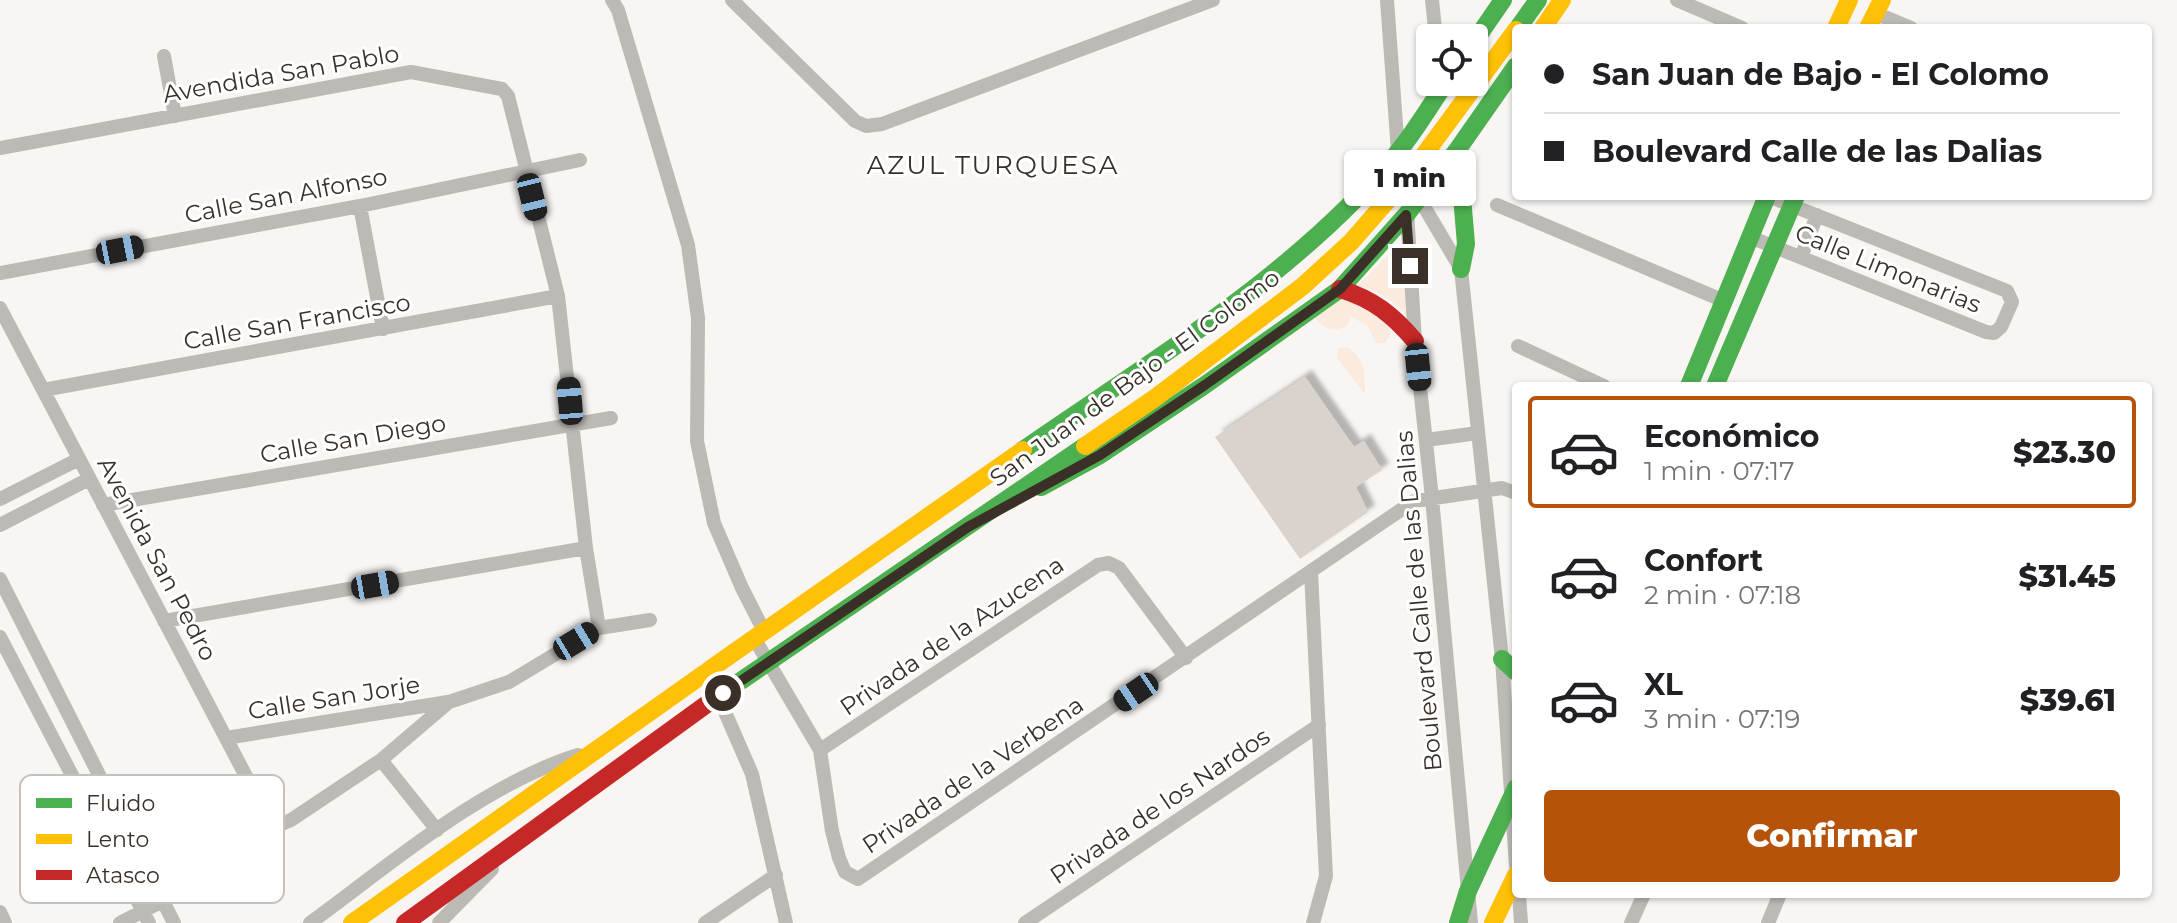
<!DOCTYPE html>
<html lang="es">
<meta charset="utf-8">
<style>
:root{--surface:#fff;--page:#f2f2f2;--text:#202124;--muted:#757577;--line:#e0e0e0;--accent:#b45309}
body{margin:0;font-family:Montserrat,sans-serif;background:var(--page);color:var(--text);height:100vh;display:flex;flex-direction:column;font-size:30px;white-space:nowrap}
*{box-sizing:border-box;margin:0}
p{font-size:26px;color:var(--muted)}
.icon{flex:none;width:44px;height:44px;fill:none;stroke:currentColor;stroke-width:2;stroke-linecap:round;stroke-linejoin:round}
.map{position:relative;flex:1;overflow:hidden}
.sheet{position:absolute;left:1512px;top:382px;width:640px;height:516px;display:flex;flex-direction:column;background:var(--surface);border-radius:8px;box-shadow:0 2px 6px #0004}
.sheet>*{flex:none}
.top-card{position:absolute;left:1512px;top:24px;width:640px;height:176px;border-radius:8px;box-shadow:0 2px 6px #0004;display:grid;align-content:center;height:176px;padding:0 32px;background:var(--surface)}
.controls{position:absolute;left:1416px;top:24px;display:grid;gap:16px}
.controls a{display:grid;place-items:center;width:72px;height:72px;border-radius:8px;background:var(--surface);box-shadow:0 2px 6px #0004;font-size:40px}
.end{position:absolute;width:36px;height:36px;margin:-18px;border:10px solid #3b3027;background:#fff;box-shadow:0 0 0 4px #fff}
.from{border-radius:50%}
.bubble{position:absolute;height:56px;border-radius:8px;background:var(--surface);box-shadow:0 2px 6px #0004;font-size:26px;font-weight:800;line-height:56px;text-align:center}
.car{position:absolute;width:24px;height:48px;margin:-24px -12px;border-radius:10px;box-shadow:0 0 6px 2px #0007;background:linear-gradient(#222 24%,#8ab4d8 0 40%,#222 0 76%,#8ab4d8 0 86%,#222 0)}
.top-card b{display:flex;align-items:center;gap:28px;height:76px;font-size:30px}
.top-card b+b{border-top:2px solid var(--line)}
.top-card i{width:20px;height:20px;background:var(--text)}
ul{padding:14px 0 0;list-style:none}
li{display:flex;align-items:center;gap:24px;height:112px;margin:0 16px 12px;padding:0 16px;border:4px solid transparent;border-radius:8px}
li div{flex:1}
li b{display:block;font-size:30px}
li em{font-style:normal;font-weight:800}
li.selected{border-color:var(--accent)}
li>.icon{width:72px;height:72px;stroke-width:1.5}
.action{display:flex;gap:16px;margin-top:auto;padding:16px 32px}
.action a{flex:1;height:92px;border-radius:8px;background:var(--accent);color:#fff;font-size:32px;font-weight:800;line-height:92px;text-align:center}
.map>svg:first-child{display:block}
.green{fill:#faebde}
.building{fill:#d9d2cd;filter:url(#shadow)}
.lines{fill:none;stroke-linecap:round;stroke-linejoin:round}
.street{stroke:#bdb9b5;stroke-width:14}
.fast{stroke:#4caf50;stroke-width:18}
.slow{stroke:#ffc107;stroke-width:18}
.jam{stroke:#c62828;stroke-width:18}
.route{stroke:#3b3027;stroke-width:10}
.labels{text-anchor:middle;stroke-width:6;stroke-linejoin:round;paint-order:stroke}
.street-label{font-size:24px;fill:#3b3027;stroke:#fff}
.neighbourhood-label{font-size:26px;letter-spacing:2px;fill:#3b3027;stroke:#fff}
.key{fill:#fff;stroke:#c4c1be;stroke-width:2}
.key-label{font-size:22px;fill:#3b3027}
</style>
<div class="map">
<svg width="2177" height="923" viewBox="0 0 2177 923">
<defs>
<filter id="shadow"><feDropShadow dx="7" dy="-7" stdDeviation="2" flood-color="#0004"/></filter>
</defs>
<rect width="100%" height="100%" fill="#f8f5f2"/>
<path class="green" d="M1400 244 1410 321C1398 303 1379 290 1357 286Z
M1338 295 1380 312 1391 333 1385 343H1376L1367 325 1351 317 1347 326C1331 333 1323 328 1313 315Z
M1339 348H1349C1366 362 1365 373 1365 394L1337 358Z"/>
<path class="building" d="M1305 377 1354 447 1364 441 1382 470 1356 487 1368 512 1300 559 1215 437Z"/>
<g class="lines">
<path class="street" d="M612 0 618 10 688 245 698 318 697 441 714 523 742 588 764 631
M732 0 855 121 866 126 882 124 1213 0
M1387 0 1398 152
M1432 0 1436 38
M1677 0 1742 28
M1875 13 1911 28
M164 56 175 116
M0 148 411 72 502 89 508 96 558 296 586 548 599 628
M1416 193 1461 269 1502 659 1516 866
M1497 205 1722 300
M360 206 383 329
M1407 211 1415 341 1432 498 1471 923
M1750 237 1986 332 1994 333 2001 327 2012 302 2007 291 1768 196
M1801 257 1817 215
M0 273 360 206 580 160
M0 308 269 820 279 825
M1518 346 1604 386
M43 390 558 296
M1426 440 1478 433
M0 499 79 459
M103 505 611 418
M0 525 89 479
M1311 572 1326 876 1313 923
M0 579 174 923
M164 621 586 548
M0 637 149 923
M754 638 820 750 832 831 839 858 845 872 858 879 1414 501 1502 488 1516 493
M705 673 718 696 752 774 786 923
M226 738 448 702
M820 750 1098 565 1109 563 1119 568 1186 658
M381 760 437 830
M279 825 291 820 381 760 449 702 509 682 599 628 650 620
M1519 894 1521 923
M0 912 5 923
M120 923 271 845 277 835 279 825
M310 923C391 864 482 785 578 755
M439 923 492 869
M705 923 776 875
M1025 923 1319 725
M1631 923 1644 894
M1768 923 1780 894"/>
<path class="fast" d="M1518 28 1538 0
M1474 42 1503 0
M1458 149 1466 244 1461 269
M1689 386 1767 196
M1715 386 1796 196
M1023 450C1151 361 1299 273 1398 152 1416 130 1430 106 1446 82
M1041 487 1100 455 1205 385 1340 289 1406 215 1458 149 1516 66
M1502 659 1516 672
M723 693 1085 446
M1458 923 1468 891 1516 788"/>
<path class="slow" d="M1543 28 1562 0
M1836 28 1849 0
M1868 28 1882 0
M1085 446 1155 398 1303 286 1351 242 1407 178 1516 30
M709 670 1023 450
M352 923 705 673
M1493 923 1516 875"/>
<path class="jam" d="M1340 289C1373 299 1393 315 1415 341
M405 923 718 696"/>
</g>
<g class="lines">
<path class="route" d="M723 693 968 527 1100 455 1205 385 1340 289 1406 215 1410 266"/>
</g>
<g class="labels">
<g class="street-label">
<text transform="translate(281 74) rotate(-10)" y="8">Avendida San Pablo</text>
<text transform="translate(286 196) rotate(-11)" y="8">Calle San Alfonso</text>
<text transform="translate(1888 269) rotate(22)" y="8">Calle Limonarias</text>
<text transform="translate(297 322) rotate(-10)" y="8">Calle San Francisco</text>
<text transform="translate(1135 378) rotate(-36)" y="8">San Juan de Bajo - El Colomo</text>
<text transform="translate(353 439) rotate(-10)" y="8">Calle San Diego</text>
<text transform="translate(157 559) rotate(62)" y="8">Avenida San Pedro</text>
<text transform="translate(1419 601) rotate(-95)" y="8">Boulevard Calle de las Dalias</text>
<text transform="translate(952 636) rotate(-34)" y="8">Privada de la Azucena</text>
<text transform="translate(334 698) rotate(-9)" y="8">Calle San Jorje</text>
<text transform="translate(973 775) rotate(-34)" y="8">Privada de la Verbena</text>
<text transform="translate(1160 806) rotate(-34)" y="8">Privada de los Nardos</text>
</g>
<g class="neighbourhood-label">
<text x="993" y="174">AZUL TURQUESA</text>
</g>
</g>
<rect x="20" y="775" width="264" height="128" rx="12" class="key"/>
<rect x="36" y="798" width="36" height="10" fill="#4caf50"/>
<rect x="36" y="834" width="36" height="10" fill="#ffc107"/>
<rect x="36" y="870" width="36" height="10" fill="#c62828"/>
<g class="key-label">
<text x="86" y="811">Fluido</text>
<text x="86" y="847">Lento</text>
<text x="86" y="883">Atasco</text>
</g>
</svg>
<div class="controls">
<a><svg class="icon" aria-label="locate" viewBox="0 0 24 24"><circle cx="12" cy="12" r="6"/><path d="M12 2v4M12 18v4M2 12h4M18 12h4"/></svg></a>
</div>
<i class="end from" style="left:723px;top:693px"></i>
<i class="end" style="left:1410px;top:266px"></i>
<div class="bubble" style="left:1344px;top:150px;width:132px">1 min</div>
<i class="car" style="left:532px;top:197px;rotate:166deg"></i>
<i class="car" style="left:120px;top:250px;rotate:79deg"></i>
<i class="car" style="left:1418px;top:367px;rotate:174deg"></i>
<i class="car" style="left:570px;top:401px;rotate:355deg"></i>
<i class="car" style="left:375px;top:585px;rotate:80deg"></i>
<i class="car" style="left:576px;top:641px;rotate:59deg"></i>
<i class="car" style="left:1136px;top:692px;rotate:236deg"></i>
<div class="top-card">
<b><i class="from"></i>San Juan de Bajo - El Colomo</b>
<b><i></i>Boulevard Calle de las Dalias</b>
</div>
<section class="sheet">
<ul>
<li class="selected"><svg class="icon" aria-label="car" viewBox="0 0 24 24"><path d="M5 17H2v-5l4-1 3-4h7l3 4 3 1v5h-3M9 17h6M6 11h13"/><circle cx="7" cy="17" r="2"/><circle cx="17" cy="17" r="2"/></svg><div><b>Económico</b><p>1 min · 07:17</p></div><em>$23.30</em></li>
<li><svg class="icon" aria-label="car" viewBox="0 0 24 24"><path d="M5 17H2v-5l4-1 3-4h7l3 4 3 1v5h-3M9 17h6M6 11h13"/><circle cx="7" cy="17" r="2"/><circle cx="17" cy="17" r="2"/></svg><div><b>Confort</b><p>2 min · 07:18</p></div><em>$31.45</em></li>
<li><svg class="icon" aria-label="car" viewBox="0 0 24 24"><path d="M5 17H2v-5l4-1 3-4h7l3 4 3 1v5h-3M9 17h6M6 11h13"/><circle cx="7" cy="17" r="2"/><circle cx="17" cy="17" r="2"/></svg><div><b>XL</b><p>3 min · 07:19</p></div><em>$39.61</em></li>
</ul>
<div class="action"><a>Confirmar</a></div>
</section>
</div>
